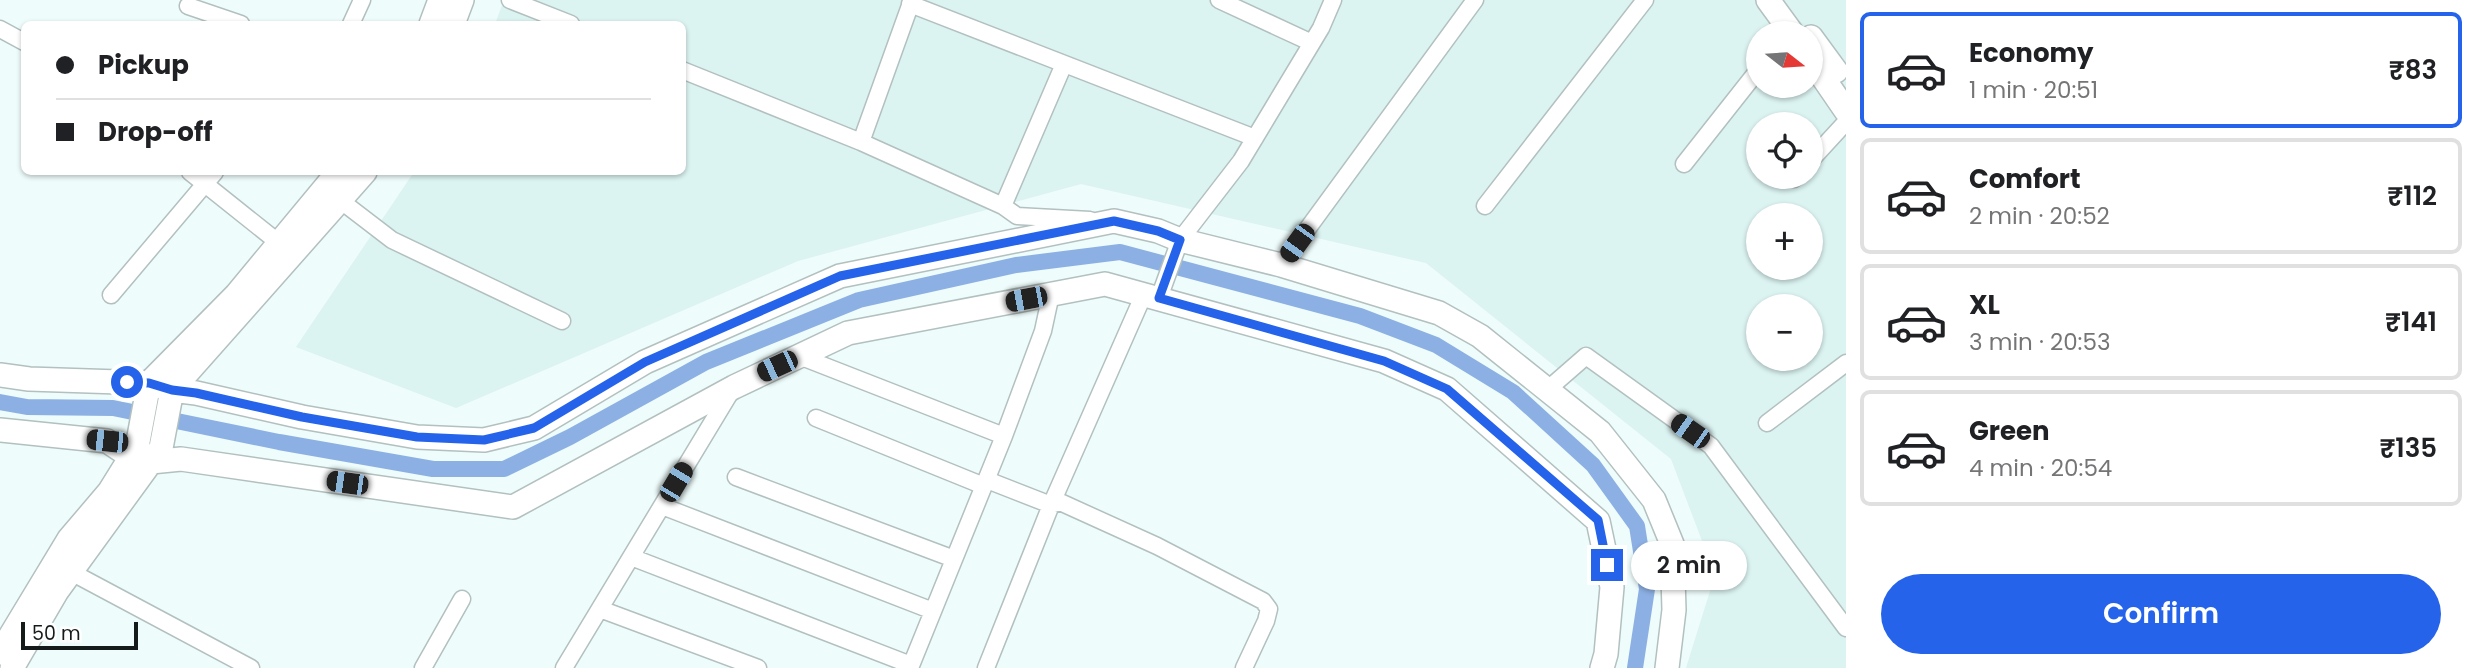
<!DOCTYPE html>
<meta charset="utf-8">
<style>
:root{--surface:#fff;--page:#f6f6f6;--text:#202124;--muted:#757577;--line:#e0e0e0;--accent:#2563eb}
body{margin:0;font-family:Poppins,sans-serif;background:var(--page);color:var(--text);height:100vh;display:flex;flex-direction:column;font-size:26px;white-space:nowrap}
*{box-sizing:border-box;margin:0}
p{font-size:23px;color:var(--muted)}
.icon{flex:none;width:38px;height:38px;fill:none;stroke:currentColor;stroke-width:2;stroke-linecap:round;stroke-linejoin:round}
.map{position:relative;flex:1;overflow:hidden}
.details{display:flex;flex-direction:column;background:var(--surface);width:630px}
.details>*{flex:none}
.top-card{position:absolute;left:21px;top:21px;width:665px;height:154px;border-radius:10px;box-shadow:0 2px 5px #0004;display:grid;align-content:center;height:154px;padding:0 35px;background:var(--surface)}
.needle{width:46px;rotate:107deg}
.buttons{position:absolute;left:1746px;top:21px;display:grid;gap:14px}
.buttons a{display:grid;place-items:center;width:77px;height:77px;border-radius:50%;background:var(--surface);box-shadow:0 2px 5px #0004;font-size:35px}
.scale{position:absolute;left:21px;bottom:18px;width:117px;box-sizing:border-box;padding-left:7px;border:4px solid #151a1a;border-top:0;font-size:19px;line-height:24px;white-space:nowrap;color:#151a1a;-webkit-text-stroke:5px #fff;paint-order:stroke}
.end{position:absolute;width:32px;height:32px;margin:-16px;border:9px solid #2563eb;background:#fff;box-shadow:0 0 0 4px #fff}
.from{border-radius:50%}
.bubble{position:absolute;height:49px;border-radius:24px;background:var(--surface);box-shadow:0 2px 5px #0004;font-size:23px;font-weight:600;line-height:49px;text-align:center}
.car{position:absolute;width:21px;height:42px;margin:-21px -10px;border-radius:9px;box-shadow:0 0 5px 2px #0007;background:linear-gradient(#222 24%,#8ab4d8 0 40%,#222 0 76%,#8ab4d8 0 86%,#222 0)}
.top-card b{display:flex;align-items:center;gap:24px;height:66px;font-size:26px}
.top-card b+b{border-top:2px solid var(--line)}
.top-card i{width:18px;height:18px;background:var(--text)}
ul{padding:12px 0 0;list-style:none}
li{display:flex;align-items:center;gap:21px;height:116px;margin:0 14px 10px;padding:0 21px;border:4px solid var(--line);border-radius:10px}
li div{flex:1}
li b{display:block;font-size:26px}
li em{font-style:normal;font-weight:600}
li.selected{border-color:var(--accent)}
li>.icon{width:63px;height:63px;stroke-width:1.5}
.primary-button{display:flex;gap:14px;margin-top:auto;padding:14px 35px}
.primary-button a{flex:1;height:80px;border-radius:42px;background:var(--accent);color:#fff;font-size:28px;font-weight:600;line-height:80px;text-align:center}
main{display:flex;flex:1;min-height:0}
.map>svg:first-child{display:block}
.built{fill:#dbf3f1;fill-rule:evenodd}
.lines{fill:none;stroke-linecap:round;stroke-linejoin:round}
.canal{stroke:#8cb0e3;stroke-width:16}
.street-casing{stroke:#b2c0bf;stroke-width:19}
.secondary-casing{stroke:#b2c0bf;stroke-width:26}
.street{stroke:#fff;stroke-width:16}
.secondary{stroke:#fff;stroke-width:23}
.route{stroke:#2563eb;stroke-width:9}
</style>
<main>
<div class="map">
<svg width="1846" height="668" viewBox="0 0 1846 668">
<rect width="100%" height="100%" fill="#eefcfb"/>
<path class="built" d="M504 0H1846V668H1686L1715 575 1671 459 1426 263 1081 184 798 261 456 408 296 347 414 172H682V24H495ZM1759 33H1811V86H1759ZM1759 124H1811V177H1759ZM1759 215H1811V268H1759ZM1759 306H1811V359H1759Z"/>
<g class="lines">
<path class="canal" d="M0 402 27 407 113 408 279 442 433 469H504L570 437 706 362 859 300 1016 265 1120 252 1360 316 1436 345 1513 392 1593 465 1637 526 1647 589 1635 668"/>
<defs>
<path id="street" d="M510 0 571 24
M1219 0 1312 43
M910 4 1255 138
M188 6 241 24
M351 24 362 0
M0 29 24 42
M682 70 861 142 1003 206 1017 216 1090 220
M861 142 912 0
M1811 160 1846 122
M1684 164 1759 69
M190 172 279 243
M1794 179 1796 177
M332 194 392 240 562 321
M1003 206 1064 64
M1485 206 1645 0
M1281 265 1475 0
M111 295 215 172
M1159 298 1180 240 1241 161 1321 28 1333 0
M799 356 1004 436
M1547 390 1586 356 1711 446 1846 628
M816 418 984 486
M1767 423 1846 363
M736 477 954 559
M987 480 1051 505 1060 502 1157 546 1263 601 1269 609 1266 621 1244 668
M662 506 933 611
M631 557 911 665
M71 572 251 668
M600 609 758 668
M423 668 462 599
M564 668 733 388
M910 668 1004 436 1043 331 1051 294
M986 668 1051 505 1144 294"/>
<path id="secondary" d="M1768 0 1792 33
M431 24 440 0
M453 24 462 0
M1811 37 1836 71
M1811 60 1846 111
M0 375 29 379 149 383 172 390 196 393 302 417 417 437 484 440 534 428 645 362 840 276 1114 221 1158 231 1180 240 1281 265 1439 313 1480 336 1600 432 1654 500 1672 544 1674 610 1667 668
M0 430 107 441 131 457 151 462 181 459 513 507 734 387 848 333 1105 284 1384 361 1447 389 1598 521 1612 587 1606 654 1602 668
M0 653 69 539 109 492 137 447 149 383 236 295 338 172
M12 668 57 591 161 448 172 390 365 172"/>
</defs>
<use href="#street" class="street-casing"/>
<use href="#secondary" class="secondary-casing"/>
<use href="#street" class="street"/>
<use href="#secondary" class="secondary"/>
</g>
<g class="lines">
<path class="route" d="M127 382 149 383 172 390 196 393 302 417 417 437 484 440 534 428 645 362 840 276 1114 221 1158 231 1180 240 1159 298 1384 361 1447 389 1598 520 1607 565"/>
</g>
</svg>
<div class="buttons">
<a><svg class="needle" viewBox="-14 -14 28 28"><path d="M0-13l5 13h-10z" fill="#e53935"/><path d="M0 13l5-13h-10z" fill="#757577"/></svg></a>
<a><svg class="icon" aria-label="locate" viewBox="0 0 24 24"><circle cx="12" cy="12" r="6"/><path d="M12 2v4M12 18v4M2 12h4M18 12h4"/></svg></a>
<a>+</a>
<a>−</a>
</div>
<div class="scale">50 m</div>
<i class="end from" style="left:127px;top:382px"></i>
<i class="end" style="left:1607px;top:565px"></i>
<div class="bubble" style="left:1631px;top:541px;width:116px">2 min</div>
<i class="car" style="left:1297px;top:243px;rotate:216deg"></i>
<i class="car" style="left:1026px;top:299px;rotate:259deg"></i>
<i class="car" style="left:777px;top:366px;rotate:245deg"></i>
<i class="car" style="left:1690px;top:431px;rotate:305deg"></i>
<i class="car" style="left:107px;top:441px;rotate:276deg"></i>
<i class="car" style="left:676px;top:482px;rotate:31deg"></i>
<i class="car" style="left:347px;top:483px;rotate:278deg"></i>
<div class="top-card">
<b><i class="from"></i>Pickup</b>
<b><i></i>Drop-off</b>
</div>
</div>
<section class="details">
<ul>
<li class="selected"><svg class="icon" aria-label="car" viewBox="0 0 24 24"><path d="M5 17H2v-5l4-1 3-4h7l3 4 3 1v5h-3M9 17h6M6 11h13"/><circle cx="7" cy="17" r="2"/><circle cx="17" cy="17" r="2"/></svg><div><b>Economy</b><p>1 min · 20:51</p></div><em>₹83</em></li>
<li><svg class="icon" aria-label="car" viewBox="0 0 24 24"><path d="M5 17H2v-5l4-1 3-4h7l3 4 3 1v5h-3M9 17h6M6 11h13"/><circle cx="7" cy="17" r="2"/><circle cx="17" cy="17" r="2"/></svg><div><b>Comfort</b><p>2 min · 20:52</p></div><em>₹112</em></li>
<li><svg class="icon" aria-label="car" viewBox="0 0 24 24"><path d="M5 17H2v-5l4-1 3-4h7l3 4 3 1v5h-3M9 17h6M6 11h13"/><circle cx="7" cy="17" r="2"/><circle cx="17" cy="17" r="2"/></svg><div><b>XL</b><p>3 min · 20:53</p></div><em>₹141</em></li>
<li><svg class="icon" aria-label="car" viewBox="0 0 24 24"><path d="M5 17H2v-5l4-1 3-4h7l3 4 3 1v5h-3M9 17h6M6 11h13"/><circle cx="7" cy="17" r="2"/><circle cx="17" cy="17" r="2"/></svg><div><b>Green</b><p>4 min · 20:54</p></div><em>₹135</em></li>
</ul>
<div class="primary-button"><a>Confirm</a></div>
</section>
</main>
